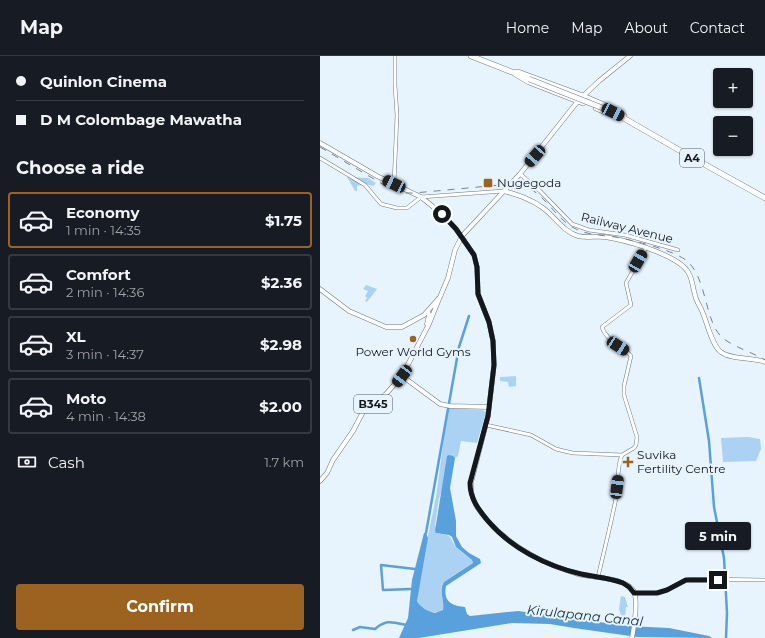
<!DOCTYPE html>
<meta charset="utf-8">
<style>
:root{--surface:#171b24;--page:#20242c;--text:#f1f3f6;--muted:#9ea1a6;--line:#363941;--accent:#9c6220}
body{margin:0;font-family:Montserrat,sans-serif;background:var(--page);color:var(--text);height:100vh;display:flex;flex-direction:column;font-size:15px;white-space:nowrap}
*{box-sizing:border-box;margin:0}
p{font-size:13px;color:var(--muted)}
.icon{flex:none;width:22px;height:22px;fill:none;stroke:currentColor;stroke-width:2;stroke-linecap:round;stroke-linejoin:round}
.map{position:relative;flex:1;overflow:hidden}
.sheet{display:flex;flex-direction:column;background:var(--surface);width:320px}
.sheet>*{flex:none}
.banner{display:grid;align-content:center;height:88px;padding:0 16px;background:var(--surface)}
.fabs{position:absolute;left:393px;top:12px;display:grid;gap:8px}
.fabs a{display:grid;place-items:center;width:40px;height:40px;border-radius:4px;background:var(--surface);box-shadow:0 1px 3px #0004;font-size:20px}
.end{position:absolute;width:18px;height:18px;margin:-9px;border:5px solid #13181c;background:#fff;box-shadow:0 0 0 2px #fff}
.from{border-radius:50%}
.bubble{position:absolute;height:28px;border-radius:4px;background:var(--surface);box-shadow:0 1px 3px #0004;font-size:13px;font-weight:700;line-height:28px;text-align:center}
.car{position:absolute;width:12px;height:24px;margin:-12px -6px;border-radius:5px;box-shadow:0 0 3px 1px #0007;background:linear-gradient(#222 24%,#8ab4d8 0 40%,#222 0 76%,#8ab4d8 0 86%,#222 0)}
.banner b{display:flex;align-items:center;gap:14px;height:38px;font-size:15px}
.banner b+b{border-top:1px solid var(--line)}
.banner i{width:10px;height:10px;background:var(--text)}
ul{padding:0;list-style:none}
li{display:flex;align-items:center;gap:12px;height:56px;margin:0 8px 6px;padding:0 8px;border:2px solid var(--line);border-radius:4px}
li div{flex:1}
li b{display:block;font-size:15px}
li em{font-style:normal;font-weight:700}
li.current{border-color:var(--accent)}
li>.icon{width:36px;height:36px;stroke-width:1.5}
h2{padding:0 16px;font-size:18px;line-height:48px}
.pay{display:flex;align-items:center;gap:10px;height:44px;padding:0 16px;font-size:15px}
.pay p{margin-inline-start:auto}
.primary-button{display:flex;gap:8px;margin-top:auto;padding:8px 16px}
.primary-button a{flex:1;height:46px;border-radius:4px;background:var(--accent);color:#fff;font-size:16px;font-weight:700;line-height:46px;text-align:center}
header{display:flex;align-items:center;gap:24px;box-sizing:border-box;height:56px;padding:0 20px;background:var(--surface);border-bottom:1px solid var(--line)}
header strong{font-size:19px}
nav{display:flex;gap:22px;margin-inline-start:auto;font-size:14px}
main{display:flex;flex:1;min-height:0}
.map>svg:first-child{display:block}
.green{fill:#acd2f3}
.water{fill:#58a1dd}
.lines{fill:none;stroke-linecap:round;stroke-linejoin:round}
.canal{stroke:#58a1dd;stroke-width:2.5}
.minor-casing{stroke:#6c7985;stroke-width:4}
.major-casing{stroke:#6c7985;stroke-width:5}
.highway-casing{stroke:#6c7985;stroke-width:6}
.minor{stroke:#fff;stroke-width:3}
.major{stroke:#fff;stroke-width:4}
.highway{stroke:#fff;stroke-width:5}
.rail{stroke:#7a838a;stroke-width:1;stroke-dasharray:7 7;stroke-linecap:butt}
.highway-bridge-casing{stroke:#6c7985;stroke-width:6;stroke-linecap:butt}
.highway-bridge{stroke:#fff;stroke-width:5}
.route{stroke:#13181c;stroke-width:5}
.poi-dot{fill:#9c6220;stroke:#e7f3fd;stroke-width:1.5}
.labels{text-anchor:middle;stroke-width:4;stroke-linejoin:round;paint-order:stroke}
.shield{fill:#e7f3fd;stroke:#535a60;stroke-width:1}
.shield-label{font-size:11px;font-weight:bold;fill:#13181c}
.poi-label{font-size:12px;fill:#13181c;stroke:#e7f3fd;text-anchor:start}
.street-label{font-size:12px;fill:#13181c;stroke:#e7f3fd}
.water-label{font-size:13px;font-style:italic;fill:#0f2f47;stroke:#e7f3fd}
</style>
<header>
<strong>Map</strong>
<nav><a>Home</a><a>Map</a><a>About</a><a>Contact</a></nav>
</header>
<main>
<section class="sheet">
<div class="banner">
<b><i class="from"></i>Quinlon Cinema</b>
<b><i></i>D M Colombage Mawatha</b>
</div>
<h2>Choose a ride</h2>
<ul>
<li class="current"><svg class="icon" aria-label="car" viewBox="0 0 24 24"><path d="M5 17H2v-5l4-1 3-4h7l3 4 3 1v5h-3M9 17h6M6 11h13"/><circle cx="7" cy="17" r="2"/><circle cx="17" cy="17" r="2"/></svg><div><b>Economy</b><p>1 min · 14:35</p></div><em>$1.75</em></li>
<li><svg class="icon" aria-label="car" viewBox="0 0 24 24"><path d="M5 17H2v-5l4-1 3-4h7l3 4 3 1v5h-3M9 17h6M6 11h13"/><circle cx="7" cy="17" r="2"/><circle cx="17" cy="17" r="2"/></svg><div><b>Comfort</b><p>2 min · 14:36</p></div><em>$2.36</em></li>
<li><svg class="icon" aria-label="car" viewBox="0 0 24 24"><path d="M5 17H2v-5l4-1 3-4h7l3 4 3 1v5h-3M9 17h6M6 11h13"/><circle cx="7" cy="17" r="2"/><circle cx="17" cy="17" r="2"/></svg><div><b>XL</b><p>3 min · 14:37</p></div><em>$2.98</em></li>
<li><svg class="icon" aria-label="car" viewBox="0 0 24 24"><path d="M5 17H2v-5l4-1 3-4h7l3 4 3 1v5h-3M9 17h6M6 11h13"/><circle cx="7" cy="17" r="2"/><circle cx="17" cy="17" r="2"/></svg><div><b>Moto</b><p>4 min · 14:38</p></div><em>$2.00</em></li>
</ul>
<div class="pay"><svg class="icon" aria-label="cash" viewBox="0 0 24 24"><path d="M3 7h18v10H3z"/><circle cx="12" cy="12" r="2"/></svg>Cash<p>1.7 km</p></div>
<div class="primary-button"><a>Confirm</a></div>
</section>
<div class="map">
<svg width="445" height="582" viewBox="0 0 445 582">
<rect width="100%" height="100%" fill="#e7f3fd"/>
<path class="green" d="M27 121 48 122 56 127 53 130 46 128 37 130V135H35Z
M46 229 57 233 47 246 45 245 47 242 45 240 48 235 43 233Z
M196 320V330L189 331 188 326 180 325V321Z
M128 352 163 354 166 356 157 387 141 385 138 400 135 402 134 401 119 442 115 469 118 478C134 478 129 483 137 492 141 496 147 500 152 504L153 507 124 526 122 528 121 534 124 552C117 562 97 554 97 542L102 509 116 441Z
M428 381 440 383 441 393 436 405 403 406 401 382Z
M301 540 305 541 308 551H306L305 562H302L299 553Z"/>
<path class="water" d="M129 399 133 400 135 402 130 432 136 465V480L142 491 149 497 160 503 161 507 126 530C123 545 131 550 145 551L147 558 150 560 198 555 308 570 349 572 389 580 392 582 317 581 254 572 230 568 192 567 99 582H79L88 562 92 524 104 477H106L108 482 97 545C101 552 107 555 115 557L123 554C125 544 118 535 124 526L153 507 152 504 136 491 132 481 129 479 116 477 115 475 127 400Z"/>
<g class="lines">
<path class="canal" d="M379 322 389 385 394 451 404 502 407 557 406 582
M106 477 139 291 149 260
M91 533 63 534 61 509 95 513
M33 574 40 571 55 573C66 563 72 566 86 569"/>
<defs>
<path id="minor" d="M0 102 45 129 61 148 77 152H87L101 141 184 135
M200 118 220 135 252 168 269 174 305 179 358 194
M74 128 77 59 75 30V0
M166 369 211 379 236 393 244 395 253 397 302 399 314 392 316 389 317 381 304 339V330L311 300C302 289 286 285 282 271L311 249 306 227 326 192
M278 521C284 495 291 468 296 442 298 430 297 409 302 399
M314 537H337L347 534 365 524 377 523 445 524"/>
<path id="major" d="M0 87 57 120 101 141 122 158 136 173 154 199 157 211 158 238 169 266 173 285 174 309 168 360 151 427C150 443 158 454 168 465 192 492 224 508 258 518 273 522 303 521 313 534 319 543 314 571 312 582
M184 135C198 139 211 143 223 152 234 160 244 176 258 180 267 182 276 180 285 181 306 184 349 197 364 211 372 218 372 229 375 239 376 245 380 250 382 255 387 266 392 290 401 296 411 304 432 301 445 306
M0 233 29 255 66 271H82L104 259 120 241 128 222 135 194 142 180 200 118 258 45 279 25 310 0
M107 268 109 259 108 255
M82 320 120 348 130 350 169 351
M0 425 7 417 13 404 33 375 43 356 48 351 65 339 82 320 109 268 119 243"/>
<path id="highway" d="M151 0 197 18
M194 17 198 16 263 40 291 52 304 60
M194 17 209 26 263 47
M276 52 299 62
M300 60 366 98 445 142"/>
</defs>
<use href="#minor" class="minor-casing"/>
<use href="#major" class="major-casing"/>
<use href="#highway" class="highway-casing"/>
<use href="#minor" class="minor"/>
<use href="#major" class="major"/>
<use href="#highway" class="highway"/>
<path class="rail" d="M0 91 64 129 80 137H94L191 128C196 129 201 129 206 131 225 138 236 163 254 172 266 179 281 179 295 181 312 184 354 194 367 205 388 223 384 268 404 283 416 292 432 296 445 304"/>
<defs>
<path id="highway-bridge" d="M209 23 285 53 300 60"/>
</defs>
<use href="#highway-bridge" class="highway-bridge-casing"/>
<use href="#highway-bridge" class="highway-bridge"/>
</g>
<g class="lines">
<path class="route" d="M122 158 136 173 154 199 157 211 158 238 169 266 173 285 174 309 168 360 150 427C150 443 159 454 168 465 191 492 226 510 261 518 275 521 289 522 303 527L309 531 314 537H337L347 534 366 524H398"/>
</g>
<g class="poi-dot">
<rect x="163" y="122" width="10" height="10" rx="2"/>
<circle cx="93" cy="283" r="4"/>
<path d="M306 400h4v4h4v4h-4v4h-4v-4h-4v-4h4z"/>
</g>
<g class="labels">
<g class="shield">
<rect x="360" y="93" width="24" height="18" rx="3"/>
<rect x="34" y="339" width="38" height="18" rx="3"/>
</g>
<g class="shield-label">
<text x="372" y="106">A4</text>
<text x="53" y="352">B345</text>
</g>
<g class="poi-label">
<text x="177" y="131">Nugegoda</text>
<text x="93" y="300" text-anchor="middle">Power World Gyms</text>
<text x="317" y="403">Suvika<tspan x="317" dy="14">Fertility Centre</tspan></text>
</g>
<g class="street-label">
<text transform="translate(307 172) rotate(14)" y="4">Railway Avenue</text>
</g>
<g class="water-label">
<text transform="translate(265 559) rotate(6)" y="5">Kirulapana Canal</text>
</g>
</g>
</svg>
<div class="fabs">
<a>+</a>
<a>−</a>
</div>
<i class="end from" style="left:122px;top:158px"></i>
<i class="end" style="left:398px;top:524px"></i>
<div class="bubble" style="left:365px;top:466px;width:66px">5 min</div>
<i class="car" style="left:293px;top:56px;rotate:116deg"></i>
<i class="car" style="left:215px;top:100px;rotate:221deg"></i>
<i class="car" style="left:74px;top:128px;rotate:295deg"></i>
<i class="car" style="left:318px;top:205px;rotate:30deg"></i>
<i class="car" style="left:298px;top:290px;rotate:123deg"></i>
<i class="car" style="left:82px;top:320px;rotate:217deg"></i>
<i class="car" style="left:297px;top:431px;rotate:7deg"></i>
</div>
</main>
